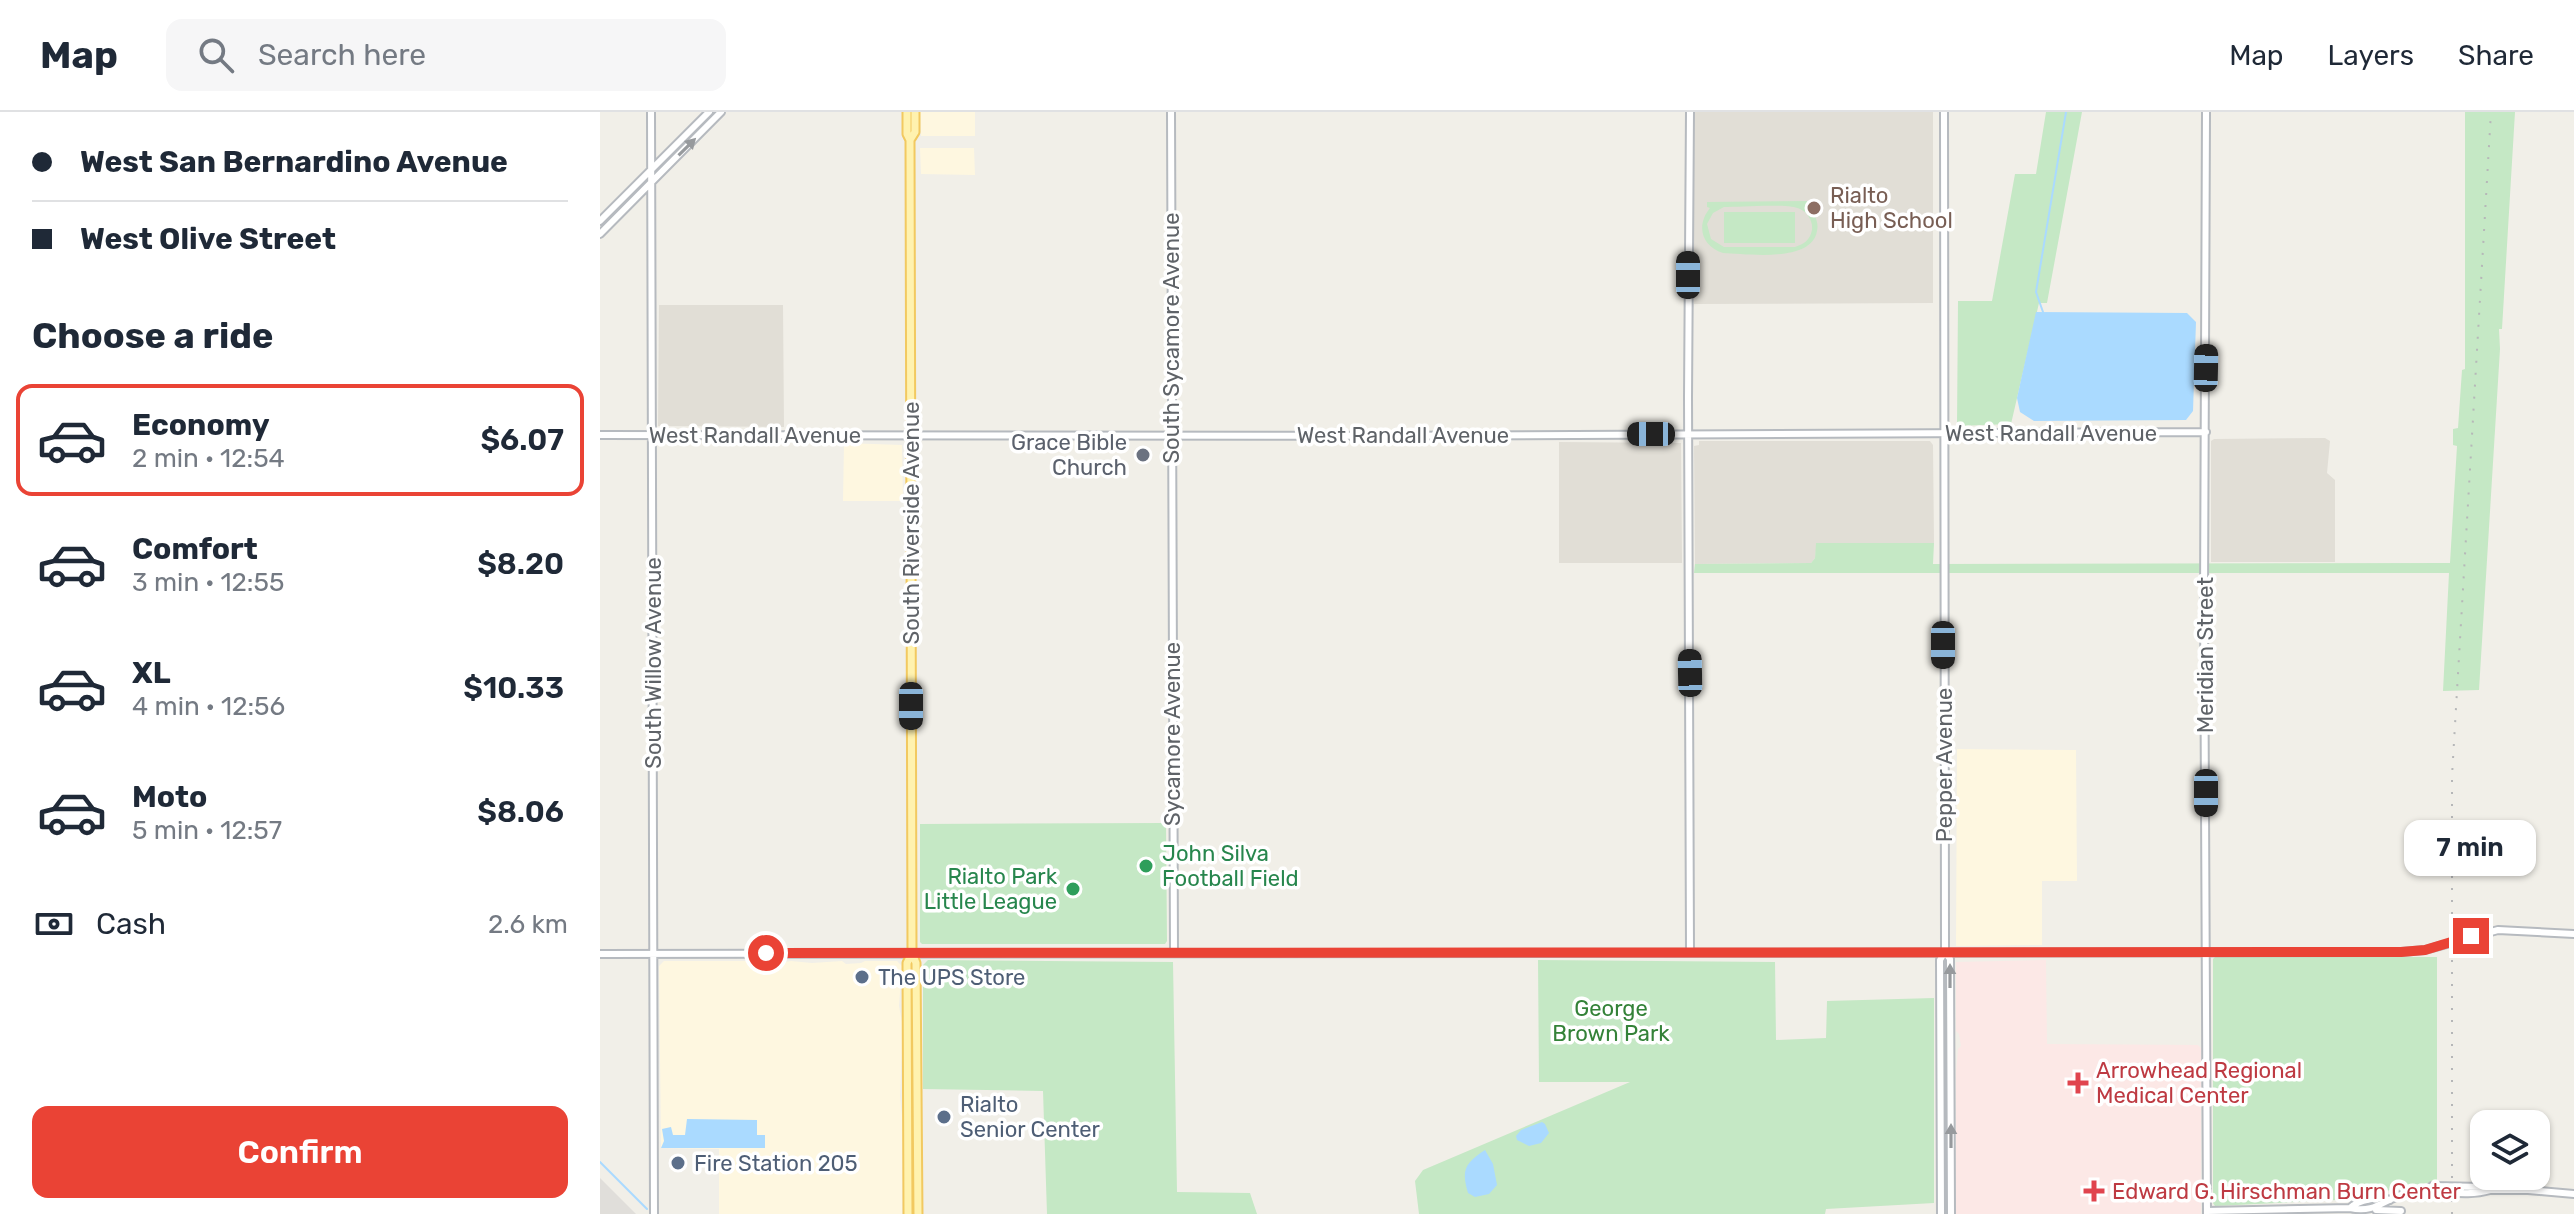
<!DOCTYPE html>
<meta charset="utf-8">
<style>
:root{--surface:#fff;--page:#f6f6f7;--text:#1f2937;--muted:#747a83;--line:#e0e1e3;--accent:#ea4335}
body{margin:0;font-family:Rubik,sans-serif;background:var(--page);color:var(--text);height:100vh;display:flex;flex-direction:column;font-size:30px;white-space:nowrap}
*{box-sizing:border-box;margin:0}
p{font-size:26px;color:var(--muted)}
.icon{flex:none;width:44px;height:44px;fill:none;stroke:currentColor;stroke-width:2;stroke-linecap:round;stroke-linejoin:round}
.map{position:relative;flex:1;overflow:hidden}
.panel{display:flex;flex-direction:column;background:var(--surface);width:600px}
.panel>*{flex:none}
.guide{display:grid;align-content:center;height:176px;padding:0 32px;background:var(--surface)}
.controls{position:absolute;left:1870px;top:998px;display:grid;gap:16px}
.controls a{display:grid;place-items:center;width:80px;height:80px;border-radius:16px;background:var(--surface);box-shadow:0 2px 6px #0004;font-size:40px}
.end{position:absolute;width:36px;height:36px;margin:-18px;border:10px solid #ea4335;background:#fff;box-shadow:0 0 0 4px #fff}
.from{border-radius:50%}
.bubble{position:absolute;height:56px;border-radius:16px;background:var(--surface);box-shadow:0 2px 6px #0004;font-size:26px;font-weight:600;line-height:56px;text-align:center}
.car{position:absolute;width:24px;height:48px;margin:-24px -12px;border-radius:10px;box-shadow:0 0 6px 2px #0007;background:linear-gradient(#222 24%,#8ab4d8 0 40%,#222 0 76%,#8ab4d8 0 86%,#222 0)}
.guide b{display:flex;align-items:center;gap:28px;height:76px;font-size:30px}
.guide b+b{border-top:2px solid var(--line)}
.guide i{width:20px;height:20px;background:var(--text)}
ul{padding:0;list-style:none}
li{display:flex;align-items:center;gap:24px;height:112px;margin:0 16px 12px;padding:0 16px;border:4px solid transparent;border-radius:16px}
li div{flex:1}
li b{display:block;font-size:30px}
li em{font-style:normal;font-weight:600}
li.on{border-color:var(--accent)}
li>.icon{width:72px;height:72px;stroke-width:1.5}
h2{padding:0 32px;font-size:36px;line-height:96px}
.pay{display:flex;align-items:center;gap:20px;height:88px;padding:0 32px;font-size:30px}
.pay p{margin-inline-start:auto}
.cta{display:flex;gap:16px;margin-top:auto;padding:16px 32px}
.cta a{flex:1;height:92px;border-radius:16px;background:var(--accent);color:#fff;font-size:32px;font-weight:600;line-height:92px;text-align:center}
header{display:flex;align-items:center;gap:48px;box-sizing:border-box;height:112px;padding:0 40px;background:var(--surface);border-bottom:2px solid var(--line)}
header strong{font-size:38px}
nav{display:flex;gap:44px;margin-inline-start:auto;font-size:28px}
.search{width:560px;height:72px;background:var(--page);display:flex;align-items:center;gap:20px;box-sizing:border-box;padding:0 28px;border-radius:16px;color:var(--muted);font-size:30px}
main{display:flex;flex:1;min-height:0}
.map>svg:first-child{display:block}
.commercial{fill:#fef7e0}
.industrial{fill:#e0deda}
.education{fill:#e1ded6}
.medical{fill:#fce8e6}
.green{fill:#c5e8c5;fill-rule:evenodd}
.water{fill:#aadaff}
.lines{fill:none;stroke-linecap:round;stroke-linejoin:round}
.stream{stroke:#aadaff;stroke-width:2}
.secondary-casing{stroke:#b6babf;stroke-width:10}
.primary-casing{stroke:#f2c960;stroke-width:11}
.secondary{stroke:#fff;stroke-width:6}
.primary{stroke:#fff2af;stroke-width:7}
.rail{stroke:#b6b7b8;stroke-width:2;stroke-dasharray:2 10;stroke-linecap:butt}
.oneway{fill:#979a9d}
.route{stroke:#ea4335;stroke-width:10}
.education-dot{fill:#8d6e63;stroke:#fff;stroke-width:3}
.worship-dot{fill:#6b7280;stroke:#fff;stroke-width:3}
.leisure-dot{fill:#2e9e5b;stroke:#fff;stroke-width:3}
.service-dot{fill:#5c6f8a;stroke:#fff;stroke-width:3}
.health-dot{fill:#e0444e;stroke:#fff;stroke-width:3}
.labels{text-anchor:middle;stroke-width:7;stroke-linejoin:round;paint-order:stroke}
.education-label{font-size:22px;fill:#785e54;stroke:#fff;text-anchor:start}
.street-label{font-size:22px;fill:#5f6368;stroke:#fff}
.worship-label{font-size:22px;fill:#5b616d;stroke:#fff;text-anchor:end}
.leisure-label{font-size:22px;fill:#27864d;stroke:#fff;text-anchor:start}
.service-label{font-size:22px;fill:#4e5e75;stroke:#fff;text-anchor:start}
.park-label{font-size:22px;fill:#348238;stroke:#fff}
.health-label{font-size:22px;fill:#be3a42;stroke:#fff;text-anchor:start}
</style>
<header>
<strong>Map</strong>
<div class="search"><svg class="icon" aria-label="search" viewBox="0 0 24 24"><circle cx="10" cy="10" r="6"/><path d="M15 15l6 6"/></svg>Search here</div>
<nav><a>Map</a><a>Layers</a><a>Share</a></nav>
</header>
<main>
<section class="panel">
<div class="guide">
<b><i class="from"></i>West San Bernardino Avenue</b>
<b><i></i>West Olive Street</b>
</div>
<h2>Choose a ride</h2>
<ul>
<li class="on"><svg class="icon" aria-label="car" viewBox="0 0 24 24"><path d="M5 17H2v-5l4-1 3-4h7l3 4 3 1v5h-3M9 17h6M6 11h13"/><circle cx="7" cy="17" r="2"/><circle cx="17" cy="17" r="2"/></svg><div><b>Economy</b><p>2 min · 12:54</p></div><em>$6.07</em></li>
<li><svg class="icon" aria-label="car" viewBox="0 0 24 24"><path d="M5 17H2v-5l4-1 3-4h7l3 4 3 1v5h-3M9 17h6M6 11h13"/><circle cx="7" cy="17" r="2"/><circle cx="17" cy="17" r="2"/></svg><div><b>Comfort</b><p>3 min · 12:55</p></div><em>$8.20</em></li>
<li><svg class="icon" aria-label="car" viewBox="0 0 24 24"><path d="M5 17H2v-5l4-1 3-4h7l3 4 3 1v5h-3M9 17h6M6 11h13"/><circle cx="7" cy="17" r="2"/><circle cx="17" cy="17" r="2"/></svg><div><b>XL</b><p>4 min · 12:56</p></div><em>$10.33</em></li>
<li><svg class="icon" aria-label="car" viewBox="0 0 24 24"><path d="M5 17H2v-5l4-1 3-4h7l3 4 3 1v5h-3M9 17h6M6 11h13"/><circle cx="7" cy="17" r="2"/><circle cx="17" cy="17" r="2"/></svg><div><b>Moto</b><p>5 min · 12:57</p></div><em>$8.06</em></li>
</ul>
<div class="pay"><svg class="icon" aria-label="cash" viewBox="0 0 24 24"><path d="M3 7h18v10H3z"/><circle cx="12" cy="12" r="2"/></svg>Cash<p>2.6 km</p></div>
<div class="cta"><a>Confirm</a></div>
</section>
<div class="map">
<svg width="1974" height="1102" viewBox="0 0 1974 1102">
<rect width="100%" height="100%" fill="#f1efe8"/>
<path class="commercial" d="M320 0H375V24H321Z
M320 36H374L375 63 321 62Z
M244 331 302 333 303 389H243Z
M1357 637 1476 638 1477 769H1442V833L1356 834Z
M64 849H162L169 855H182L185 850 191 849 212 851 242 849 246 852 261 851 265 849H297L302 854 299 894 303 915 300 984 303 1014 302 1102H119V1037L61 1036 59 854Z"/>
<path class="industrial" d="M0 1066 36 1102H0Z"/>
<path class="education" d="M1094 0H1333V191L1094 192Z
M59 193H183L184 315 58 314Z
M1725 326 1730 329 1727 361 1735 368V450H1611V329L1614 327Z
M1099 329H1330L1333 333 1334 431H1217L1215 446 1211 451 1095 452 1094 334 1099 333Z
M959 330 1081 331 1082 451H959Z"/>
<path class="medical" d="M1446 848 1447 932 1598 933 1601 936V1102H1356V960L1358 937 1361 934 1359 922 1356 919V850Z"/>
<path class="green" d="M1446 0H1482L1447 191H1439L1411 312 1357 314 1358 189H1392L1415 62H1436Z
M1865 0H1915L1902 217H1899L1900 237 1879 578 1843 579 1849 461H1094L1095 452 1211 451 1215 446 1216 431H1334L1333 452 1850 451 1857 334 1853 333V317L1858 316 1862 258 1865 257Z
M1211 89V95L1209 96C1215 103 1219 110 1217 119 1212 151 1147 142 1123 141 1101 134 1096 113 1110 96L1107 95V90ZM1124 95C1139 95 1189 91 1200 97 1208 101 1213 109 1212 118 1210 128 1204 132 1195 135H1124L1111 127 1107 112 1113 101Z
M1124 100H1195V131H1124Z
M566 711 567 829 565 832H322L320 830V712Z
M1615 845H1837V1070L1801 1074 1771 1085 1736 1088 1615 1094 1613 1091V847Z
M328 848 573 850 577 1080 650 1081 657 1102H447L443 979 323 977V853Z
M938 848 1175 850 1176 928 1226 926 1227 889 1334 886V1091L1226 1097 1225 1102H819L815 1069 823 1058 1030 970H939Z"/>
<path class="water" d="M1436 200 1587 201 1596 210 1593 299 1586 308 1434 309 1420 300 1417 286Z
M87 1007 157 1008V1023H165V1036H61L64 1029 62 1017 71 1015 73 1023H85Z
M942 1010 945 1012 949 1021 941 1031 929 1034 917 1028 916 1024 921 1018Z
M885 1038 893 1052 897 1073 889 1082 875 1085 868 1081C861 1058 865 1051 885 1038Z"/>
<g class="lines">
<path class="stream" d="M1443 200 1436 180 1466 0
M0 1050 47 1097"/>
<defs>
<path id="secondary" d="M51 0 54 1102
M571 0 574 840
M1606 0 1604 489 1607 1102
M0 109 109 0
M0 122 121 0
M0 323C535 323 1071 326 1606 320
M1345 840 1350 847 1351 1102
M1090 841 1088 285 1090 0
M0 842 1801 840 1825 838 1898 818 1974 822
M1827 1079 1832 1074 1884 1075 1890 1078H1928L1974 1082
M1750 1096C1759 1088 1778 1084 1790 1088
M1776 1098 1801 1099
M1607 1099 1750 1096C1777 1102 1785 1085 1809 1081 1836 1076 1863 1086 1890 1078
M1341 1102 1340 848 1345 840V833L1344 0"/>
<path id="primary" d="M307 0V22L310 28 312 841 316 851 318 1102
M310 28 315 20V0
M308 1102 307 851 312 841"/>
</defs>
<use href="#secondary" class="secondary-casing"/>
<use href="#primary" class="primary-casing"/>
<use href="#secondary" class="secondary"/>
<use href="#primary" class="primary"/>
<path class="rail" d="M1852 1102V664L1891 0"/>
</g>
<defs><path id="oneway-solid" d="M-6-.8H1V-3.2L6.5 0L1 3.2V.8H-6Z" transform="scale(2)"/></defs>
<g class="oneway">
<use href="#oneway-solid" transform="translate(87 35) rotate(-45)"/>
<use href="#oneway-solid" transform="translate(1350 864) rotate(-90)"/>
<use href="#oneway-solid" transform="translate(1351 1024) rotate(-90)"/>
</g>
<g class="lines">
<path class="route" d="M166 841 1801 840 1825 838 1871 824"/>
</g>
<circle class="education-dot" cx="1214" cy="96" r="8"/>
<circle class="worship-dot" cx="543" cy="343" r="8"/>
<g class="leisure-dot">
<circle cx="546" cy="754" r="8"/>
<circle cx="473" cy="777" r="8"/>
</g>
<g class="service-dot">
<circle cx="262" cy="865" r="8"/>
<circle cx="344" cy="1005" r="8"/>
<circle cx="78" cy="1051" r="8"/>
</g>
<g class="health-dot">
<path d="M1474 959h8v8h8v8h-8v8h-8v-8h-8v-8h8z"/>
<path d="M1490 1067h8v8h8v8h-8v8h-8v-8h-8v-8h8z"/>
</g>
<g class="labels">
<g class="education-label">
<text x="1230" y="91">Rialto<tspan x="1230" dy="25">High School</tspan></text>
</g>
<g class="street-label">
<text transform="translate(571 226) rotate(-90)" y="8">South Sycamore Avenue</text>
<text x="1451" y="329">West Randall Avenue</text>
<text x="155" y="331">West Randall Avenue</text>
<text x="803" y="331">West Randall Avenue</text>
<text transform="translate(311 411) rotate(-90)" y="8">South Riverside Avenue</text>
<text transform="translate(1605 543) rotate(-90)" y="8">Meridian Street</text>
<text transform="translate(53 551) rotate(-90)" y="8">South Willow Avenue</text>
<text transform="translate(572 622) rotate(-90)" y="8">Sycamore Avenue</text>
<text transform="translate(1344 653) rotate(-90)" y="8">Pepper Avenue</text>
</g>
<g class="worship-label">
<text x="527" y="338">Grace Bible<tspan x="527" dy="25">Church</tspan></text>
</g>
<g class="leisure-label">
<text x="562" y="749">John Silva<tspan x="562" dy="25">Football Field</tspan></text>
<text x="457" y="772" text-anchor="end">Rialto Park<tspan x="457" dy="25">Little League</tspan></text>
</g>
<g class="service-label">
<text x="278" y="873">The UPS Store</text>
<text x="360" y="1000">Rialto<tspan x="360" dy="25">Senior Center</tspan></text>
<text x="94" y="1059">Fire Station 205</text>
</g>
<g class="park-label">
<text x="1011" y="904">George<tspan x="1011" dy="25">Brown Park</tspan></text>
</g>
<g class="health-label">
<text x="1496" y="966">Arrowhead Regional<tspan x="1496" dy="25">Medical Center</tspan></text>
<text x="1512" y="1087">Edward G. Hirschman Burn Center</text>
</g>
</g>
</svg>
<div class="controls">
<a><svg class="icon" aria-label="layers" viewBox="0 0 24 24"><path d="M12 4l9 5-9 5-9-5zM3 14l9 5 9-5"/></svg></a>
</div>
<i class="end from" style="left:166px;top:841px"></i>
<i class="end" style="left:1871px;top:824px"></i>
<div class="bubble" style="left:1804px;top:708px;width:132px">7 min</div>
<i class="car" style="left:1088px;top:163px;rotate:0deg"></i>
<i class="car" style="left:1606px;top:256px;rotate:1deg"></i>
<i class="car" style="left:1051px;top:322px;rotate:270deg"></i>
<i class="car" style="left:1343px;top:533px;rotate:180deg"></i>
<i class="car" style="left:1090px;top:561px;rotate:359deg"></i>
<i class="car" style="left:311px;top:594px;rotate:180deg"></i>
<i class="car" style="left:1606px;top:681px;rotate:180deg"></i>
</div>
</main>
